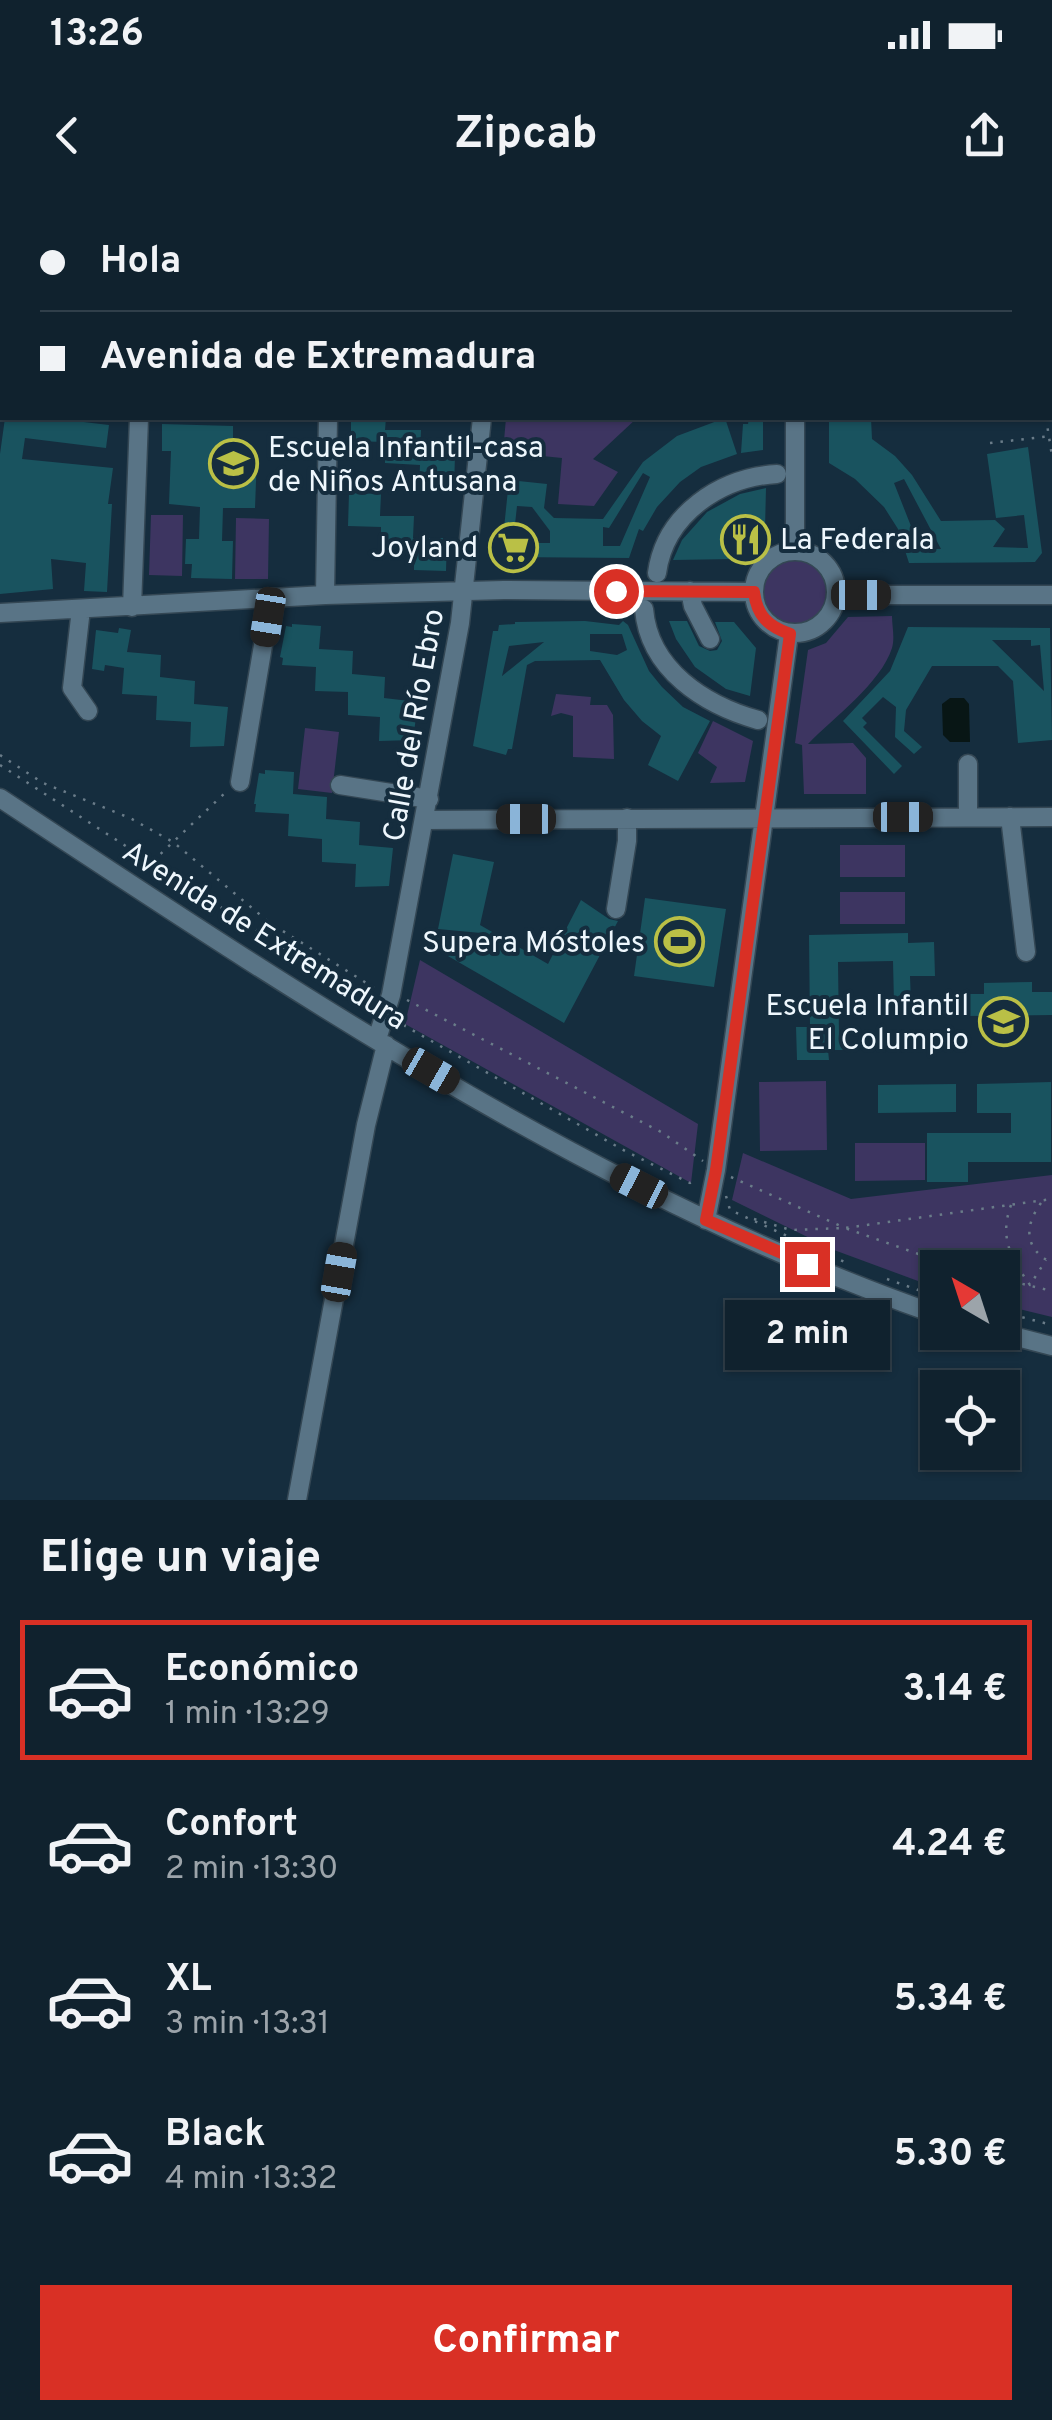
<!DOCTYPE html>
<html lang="es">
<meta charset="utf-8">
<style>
:root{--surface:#10222e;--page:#192a36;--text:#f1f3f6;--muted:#9ca4aa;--line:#303f4a;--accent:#d93025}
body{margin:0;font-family:Overpass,sans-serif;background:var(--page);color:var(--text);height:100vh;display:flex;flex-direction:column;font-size:38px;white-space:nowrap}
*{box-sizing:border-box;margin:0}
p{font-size:32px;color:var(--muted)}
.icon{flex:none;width:55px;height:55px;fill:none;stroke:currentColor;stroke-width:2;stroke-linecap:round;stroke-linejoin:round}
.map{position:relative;height:1300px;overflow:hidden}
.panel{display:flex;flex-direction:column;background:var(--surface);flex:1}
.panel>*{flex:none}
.top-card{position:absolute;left:0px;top:0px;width:1052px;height:220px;box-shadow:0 2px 8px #0004,0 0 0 2px var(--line);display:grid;align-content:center;height:220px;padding:0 40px;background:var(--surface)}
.needle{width:65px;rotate:321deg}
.controls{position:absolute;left:920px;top:1050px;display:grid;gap:20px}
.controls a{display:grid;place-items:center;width:100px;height:100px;border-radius:0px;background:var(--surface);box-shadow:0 2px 8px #0004,0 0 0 2px var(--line);font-size:50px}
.end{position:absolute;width:45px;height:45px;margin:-22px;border:12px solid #d93025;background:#fff;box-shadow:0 0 0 5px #fff}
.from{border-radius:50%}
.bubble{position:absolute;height:70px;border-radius:0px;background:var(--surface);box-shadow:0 2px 8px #0004,0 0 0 2px var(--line);font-size:32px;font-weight:700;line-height:70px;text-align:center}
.car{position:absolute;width:30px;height:60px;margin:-30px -15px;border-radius:12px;box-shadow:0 0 8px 2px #0007;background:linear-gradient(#222 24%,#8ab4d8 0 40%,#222 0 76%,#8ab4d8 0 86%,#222 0)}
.top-card b{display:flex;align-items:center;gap:35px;height:95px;font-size:38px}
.top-card b+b{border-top:2px solid var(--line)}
.top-card i{width:25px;height:25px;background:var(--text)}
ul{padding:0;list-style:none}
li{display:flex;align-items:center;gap:30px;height:140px;margin:0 20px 15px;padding:0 20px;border:5px solid transparent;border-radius:0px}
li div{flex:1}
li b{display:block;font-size:38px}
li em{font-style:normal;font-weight:700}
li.selected{border-color:var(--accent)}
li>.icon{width:90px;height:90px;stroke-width:1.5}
h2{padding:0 40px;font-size:45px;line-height:120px}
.button{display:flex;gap:20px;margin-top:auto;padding:20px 40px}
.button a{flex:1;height:115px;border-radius:0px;background:var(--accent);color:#fff;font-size:40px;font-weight:700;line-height:115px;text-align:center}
.status{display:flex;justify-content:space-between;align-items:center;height:70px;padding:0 50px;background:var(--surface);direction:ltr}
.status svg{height:28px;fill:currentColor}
header{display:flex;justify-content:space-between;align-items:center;height:130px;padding:0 40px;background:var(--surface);font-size:45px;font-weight:700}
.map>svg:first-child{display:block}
.green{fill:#3d3561}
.water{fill:#081615}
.building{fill:#19535f;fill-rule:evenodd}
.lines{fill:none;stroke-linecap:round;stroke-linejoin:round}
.minor-casing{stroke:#344754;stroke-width:21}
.path{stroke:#6a7c89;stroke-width:2.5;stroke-dasharray:2.5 8;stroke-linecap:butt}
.minor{stroke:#597486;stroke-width:18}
.route{stroke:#d93025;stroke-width:12}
.labels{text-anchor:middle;stroke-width:8;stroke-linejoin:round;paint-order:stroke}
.poi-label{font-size:30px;fill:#eef7fd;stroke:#152d3e;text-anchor:end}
.street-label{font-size:30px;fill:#eef7fd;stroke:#152d3e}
</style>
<div class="status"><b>13:26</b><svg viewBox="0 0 49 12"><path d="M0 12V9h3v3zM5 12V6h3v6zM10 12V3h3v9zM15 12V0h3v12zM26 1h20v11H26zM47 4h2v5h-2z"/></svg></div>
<header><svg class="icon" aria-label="back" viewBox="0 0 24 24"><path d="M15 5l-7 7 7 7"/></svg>Zipcab<svg class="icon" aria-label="share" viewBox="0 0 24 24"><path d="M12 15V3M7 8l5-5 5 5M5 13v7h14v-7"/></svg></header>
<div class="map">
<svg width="1052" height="1300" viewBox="0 0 1052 1300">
<rect width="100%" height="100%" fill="#152d3e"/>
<path class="green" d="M506 218H637L593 259 618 272 594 306 558 304 562 258 503 252Z
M151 315H183L182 376 149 375Z
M236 318 269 319 268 379H235Z
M762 392a33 33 0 1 1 66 0a33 33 0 1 1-66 0Z
M892 416C892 426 895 438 892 448 881 483 833 518 808 544L853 543 866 558V594H804L802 545 795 543 808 450 826 443 848 417Z
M556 494 591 497 590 505H607L613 515 614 559 573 557V516L561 513 551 516Z
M713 521 753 541 745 582 710 583 717 567 698 553Z
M305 528 339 532 332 593 298 589Z
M840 645H905V677H840Z
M840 692H905V724H840Z
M420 760 698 924 691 983 405 824Z
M826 881 827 950 760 951 759 882Z
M855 943H925V980L855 981Z
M743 953 851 999 1052 975V1117L1003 1105 1002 1068H938L937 1088 834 1050 732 1000Z"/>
<path class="water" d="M950 498H964L969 504 970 542H950L943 535 942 504Z"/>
<path class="building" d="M5 218H50L109 225 106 248 25 238 22 259 113 268 108 304H112L107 392 84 391 86 363 51 359 53 389 0 394V254Z
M351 218H386L385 230H421L420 254 455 255 454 289 419 288 420 265 385 263V242L351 241Z
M725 218 737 254 701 267 680 282 657 307 643 331 639 329 629 358 501 357 509 280 547 284 544 308 554 318 603 319 643 262 677 236ZM643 273 650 277 620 346H603V327L609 328ZM517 306 532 307 550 331V343H513Z
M749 218H763V250L741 253 743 224H748Z
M829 218H871L872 239 895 256 912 275 941 321 995 320 1005 329 993 347 1028 348 1024 315 996 318 987 254 1028 247 1042 353 1035 362 909 363 898 329 884 307 855 279 829 263ZM904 279 941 349H920L894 283Z
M162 224 233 226V255H257L255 308H223L222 341H233L232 379 191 378 192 364H185L186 339H199L200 307 169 304 171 251H162Z
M766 288 765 329 747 342 734 359 673 360 682 340 707 312 740 294Z
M349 293 381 294 380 316H414L413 338H447L446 371 414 370V349L381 348V327L348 326Z
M585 421 619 425 623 421 628 425 649 471 662 487 683 507 710 521 678 581 648 565 661 536 642 521 624 500 600 460 535 461 527 465 512 549H508L506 555 473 546 493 431H498L499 425 515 424V422ZM590 434H622L627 450 617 455 590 451ZM544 442 512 468 502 476 509 446Z
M669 421H687L699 446 710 451 717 450 722 441 715 422H734L756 448 750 496 726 489 695 467 676 439Z
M292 424 321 426 319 449 353 451 352 474 385 477 384 498 418 502 413 540 379 541 380 517 348 515V492L315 491 316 467 282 465 283 458 280 457 286 426 292 427Z
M908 427 1050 428 1052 540 1018 543 1013 481 998 466H932L906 510 904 531 922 547 914 554 895 537 896 507 883 497 862 518 867 523 863 527 902 566 894 574 843 521 890 471ZM992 440H1031V446L1040 445 1044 491Z
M119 428 131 430 127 452 161 455 160 477 195 481 194 504 228 507 224 546 190 547 191 522 156 520 157 496 122 494 124 468 105 465 104 471 92 469 96 430 118 433Z
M265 570 294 572 293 594 327 597 326 619 360 622 359 645 393 648 389 686 355 687 356 664 322 662V639L288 636 289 614 255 612 256 604H254L259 573 265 574Z
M453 654 494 662 480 725 548 764 581 700 609 719 618 721 564 823 434 748 437 736 472 752 481 733 438 729Z
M645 698 726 709 714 787 634 776Z
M908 733V743L934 742 935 776H910L911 803H894L893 761 838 762 839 836H844V850H828L829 860H797L796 827H810L809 735Z
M1032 782V792H1052V815L965 816V794H984V783Z
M1051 882V962H968V982H927V933H1011V913H977V884Z
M956 884V912L878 913V885Z"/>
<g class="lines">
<defs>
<path id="minor" d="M328 0V2
M471 0V2
M14 2V0
M795 2V0
M1050 100 1052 99
M0 116 2 96
M0 197H2
M754 392a41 41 0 1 1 82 0a41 41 0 1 1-82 0Z
M795 351V218
M657 373C665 314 721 277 777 274
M690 391 693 406 710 439
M325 395 328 218
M837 395H1052
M132 407 139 218
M81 409 72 488 88 511
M644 409C649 470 705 505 758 520
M0 413 325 395 504 390 754 392
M240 582 271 398
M340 585 429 599
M0 598C297 794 599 997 938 1115
M968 617V564
M1010 617 1026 752
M424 620 1052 617
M616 709 627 641V618
M377 839 391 795 460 423 482 218
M706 1020 716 970 789 434
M997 1132 1052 1146
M297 1300 366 925 386 845"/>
</defs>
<use href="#minor" class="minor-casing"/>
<path class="path" d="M514 0V2
M571 0 574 2
M684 0 685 2
M714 0 715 2
M1018 0V2
M550 2 552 0
M589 2 590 0
M619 2 620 0
M735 2 737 0
M752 2V0
M1046 218 1052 256
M990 243 1052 236
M0 555 43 583 130 618 173 642 270 723 376 789
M0 565 371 804
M153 661 227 591
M407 800 661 932 703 961
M400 815 405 826 625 951 690 983 698 979
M731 977 845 1028 1052 999
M726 996 730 1010 847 1063
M1041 1003C1024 1026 1024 1049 1052 1063
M1011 1005C999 1038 1011 1058 1030 1085L1046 1060
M754 1019 791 1030 845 1028 958 1068
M887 1079 938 1097
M1002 1079 1052 1091
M1002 1112 1052 1125"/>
<use href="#minor" class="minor"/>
</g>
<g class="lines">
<path class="route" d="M616 391 754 392C757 416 768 426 790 434L716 970 706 1020 807 1064"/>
</g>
<defs>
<symbol id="school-ring" viewBox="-11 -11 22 22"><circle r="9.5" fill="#152d3e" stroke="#bac046" stroke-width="1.5"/><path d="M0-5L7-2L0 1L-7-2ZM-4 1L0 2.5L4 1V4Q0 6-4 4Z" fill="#bac046"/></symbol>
<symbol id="restaurant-ring" viewBox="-11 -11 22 22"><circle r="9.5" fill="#152d3e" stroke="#bac046" stroke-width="1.5"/><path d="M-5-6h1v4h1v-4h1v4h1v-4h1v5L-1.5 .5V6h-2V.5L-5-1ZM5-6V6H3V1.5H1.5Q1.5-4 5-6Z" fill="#bac046"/></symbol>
<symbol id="supermarket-ring" viewBox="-11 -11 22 22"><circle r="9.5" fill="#152d3e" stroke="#bac046" stroke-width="1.5"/><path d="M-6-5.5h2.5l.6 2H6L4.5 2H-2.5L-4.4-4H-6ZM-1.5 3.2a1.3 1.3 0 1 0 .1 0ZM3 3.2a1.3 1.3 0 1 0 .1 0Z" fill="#bac046"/></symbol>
<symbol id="stadium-ring" viewBox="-11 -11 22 22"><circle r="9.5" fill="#152d3e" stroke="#bac046" stroke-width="1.5"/><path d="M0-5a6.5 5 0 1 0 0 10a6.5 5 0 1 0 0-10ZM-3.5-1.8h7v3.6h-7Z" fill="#bac046"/></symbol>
</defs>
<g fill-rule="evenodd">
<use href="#school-ring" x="206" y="236" width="55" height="55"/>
<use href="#restaurant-ring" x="718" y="312" width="55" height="55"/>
<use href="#supermarket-ring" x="486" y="320" width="55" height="55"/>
<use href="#stadium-ring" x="652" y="714" width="55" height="55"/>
<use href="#school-ring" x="976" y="794" width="55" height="55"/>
</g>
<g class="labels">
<g class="poi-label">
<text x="268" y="257" text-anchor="start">Escuela Infantil-casa<tspan x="268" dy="34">de Niños Antusana</tspan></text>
<text x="780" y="349" text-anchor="start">La Federala</text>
<text x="478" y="357">Joyland</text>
<text x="645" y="752">Supera Móstoles</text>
<text x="969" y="815">Escuela Infantil<tspan x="969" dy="34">El Columpio</tspan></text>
</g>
<g class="street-label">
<text transform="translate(413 525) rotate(-80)" y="10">Calle del Río Ebro</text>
<text transform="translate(265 735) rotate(32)" y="10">Avenida de Extremadura</text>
</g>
</g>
</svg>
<div class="controls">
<a><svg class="needle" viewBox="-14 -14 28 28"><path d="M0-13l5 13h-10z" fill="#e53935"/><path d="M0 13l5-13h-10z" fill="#9ca4aa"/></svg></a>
<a><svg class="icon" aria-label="locate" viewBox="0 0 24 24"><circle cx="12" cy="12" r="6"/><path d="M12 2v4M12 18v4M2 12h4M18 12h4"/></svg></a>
</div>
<i class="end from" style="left:616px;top:391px"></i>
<i class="end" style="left:807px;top:1064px"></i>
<div class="bubble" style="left:725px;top:1100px;width:165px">2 min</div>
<i class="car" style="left:861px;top:395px;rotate:90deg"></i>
<i class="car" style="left:268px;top:417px;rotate:189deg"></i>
<i class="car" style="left:903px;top:617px;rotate:90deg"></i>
<i class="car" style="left:526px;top:619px;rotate:270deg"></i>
<i class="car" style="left:431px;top:871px;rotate:120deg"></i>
<i class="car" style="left:639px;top:986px;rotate:297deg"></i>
<i class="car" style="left:339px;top:1072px;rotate:10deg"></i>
<div class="top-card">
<b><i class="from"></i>Hola</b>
<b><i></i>Avenida de Extremadura</b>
</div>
</div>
<section class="panel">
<h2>Elige un viaje</h2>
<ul>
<li class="selected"><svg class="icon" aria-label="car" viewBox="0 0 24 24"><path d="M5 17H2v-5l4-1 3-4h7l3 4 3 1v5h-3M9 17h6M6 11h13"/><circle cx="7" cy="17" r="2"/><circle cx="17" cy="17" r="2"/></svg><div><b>Económico</b><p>1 min · 13:29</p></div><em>3.14 €</em></li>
<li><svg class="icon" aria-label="car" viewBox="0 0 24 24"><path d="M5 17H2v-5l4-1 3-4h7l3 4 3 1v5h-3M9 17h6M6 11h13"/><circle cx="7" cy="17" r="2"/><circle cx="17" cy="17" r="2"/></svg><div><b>Confort</b><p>2 min · 13:30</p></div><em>4.24 €</em></li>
<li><svg class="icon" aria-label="car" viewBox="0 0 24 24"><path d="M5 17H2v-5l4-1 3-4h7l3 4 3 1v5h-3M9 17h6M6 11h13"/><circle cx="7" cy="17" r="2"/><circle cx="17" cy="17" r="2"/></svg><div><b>XL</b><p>3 min · 13:31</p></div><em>5.34 €</em></li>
<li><svg class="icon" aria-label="car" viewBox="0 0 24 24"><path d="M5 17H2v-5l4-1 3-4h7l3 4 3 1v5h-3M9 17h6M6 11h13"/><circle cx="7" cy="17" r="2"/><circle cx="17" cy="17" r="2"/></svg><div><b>Black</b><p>4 min · 13:32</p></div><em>5.30 €</em></li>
</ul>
<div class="button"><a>Confirmar</a></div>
</section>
